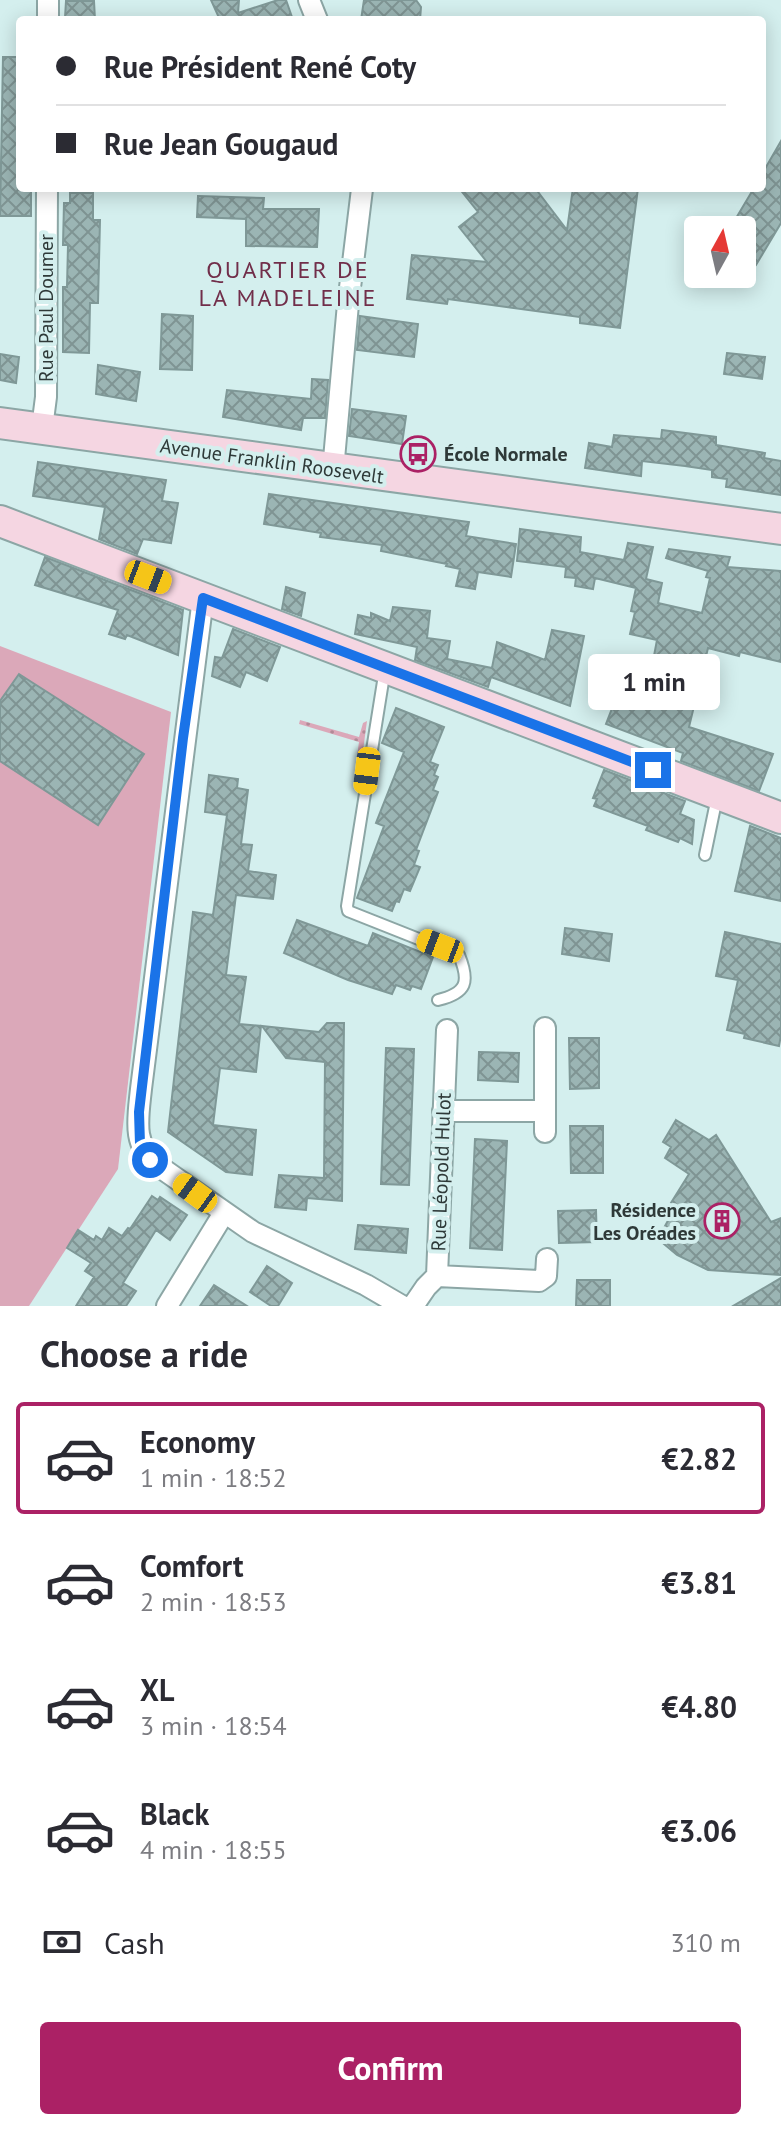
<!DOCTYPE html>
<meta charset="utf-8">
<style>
:root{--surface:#fff;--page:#f7f7f7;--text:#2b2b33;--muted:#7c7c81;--line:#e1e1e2;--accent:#ab2165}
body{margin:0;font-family:"PT Sans",sans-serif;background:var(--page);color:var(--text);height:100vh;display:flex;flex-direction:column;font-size:30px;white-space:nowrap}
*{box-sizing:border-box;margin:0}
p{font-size:26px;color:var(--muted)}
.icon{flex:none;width:44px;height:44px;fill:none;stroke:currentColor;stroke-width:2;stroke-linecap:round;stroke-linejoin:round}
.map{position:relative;height:1306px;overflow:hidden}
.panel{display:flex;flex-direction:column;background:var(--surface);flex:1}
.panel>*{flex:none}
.top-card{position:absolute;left:16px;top:16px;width:750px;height:176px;border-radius:8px;box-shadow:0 4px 20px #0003;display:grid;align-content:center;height:176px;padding:0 40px;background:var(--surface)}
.needle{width:52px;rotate:8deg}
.fabs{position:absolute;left:684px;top:216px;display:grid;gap:16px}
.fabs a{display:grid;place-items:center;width:72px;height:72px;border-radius:8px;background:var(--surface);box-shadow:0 4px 20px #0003;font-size:40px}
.end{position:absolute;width:36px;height:36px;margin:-18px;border:10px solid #1a73e8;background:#fff;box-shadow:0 0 0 4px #fff}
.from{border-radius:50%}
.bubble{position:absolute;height:56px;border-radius:8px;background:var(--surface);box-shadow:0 4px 20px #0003;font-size:26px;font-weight:600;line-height:56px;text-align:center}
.car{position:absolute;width:24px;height:48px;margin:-24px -12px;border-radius:10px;box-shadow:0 0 6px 2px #0007;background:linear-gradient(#f5c518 24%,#345 0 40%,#f5c518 0 76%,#345 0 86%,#f5c518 0)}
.top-card b{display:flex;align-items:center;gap:28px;height:76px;font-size:30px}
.top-card b+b{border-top:2px solid var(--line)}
.top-card i{width:20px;height:20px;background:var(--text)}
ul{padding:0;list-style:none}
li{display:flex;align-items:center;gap:24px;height:112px;margin:0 16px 12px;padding:0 24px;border:4px solid transparent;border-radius:8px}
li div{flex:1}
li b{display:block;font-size:30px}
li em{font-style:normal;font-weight:600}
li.current{border-color:var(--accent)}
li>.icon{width:72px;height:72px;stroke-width:1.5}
h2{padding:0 40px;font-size:36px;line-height:96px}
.pay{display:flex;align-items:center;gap:20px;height:88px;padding:0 40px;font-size:30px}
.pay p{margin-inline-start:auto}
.cta{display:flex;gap:16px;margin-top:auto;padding:16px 40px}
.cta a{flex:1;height:92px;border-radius:8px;background:var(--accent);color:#fff;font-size:32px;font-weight:600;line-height:92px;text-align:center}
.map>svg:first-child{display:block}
.grass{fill:url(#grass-dots)}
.pitch{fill:#dba8b9}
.building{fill:url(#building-cross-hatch);stroke:#7f9897;stroke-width:2}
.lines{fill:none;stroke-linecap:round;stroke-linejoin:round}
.service-casing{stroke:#8ca6a5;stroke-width:14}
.minor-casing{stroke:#8ca6a5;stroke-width:24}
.secondary-casing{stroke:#8ca6a5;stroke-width:34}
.service{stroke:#fff;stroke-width:10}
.minor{stroke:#fff;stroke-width:20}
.secondary{stroke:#f5d6e2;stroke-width:30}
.route{stroke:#1a73e8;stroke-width:10}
.labels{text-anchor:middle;stroke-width:8;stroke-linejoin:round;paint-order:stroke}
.street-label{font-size:20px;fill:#2e3938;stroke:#d4efee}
.poi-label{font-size:20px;font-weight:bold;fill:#2e3938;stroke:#d4efee;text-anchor:start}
.quarter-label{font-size:24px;letter-spacing:2px;fill:#712e4a;stroke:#d4efee}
</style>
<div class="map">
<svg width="781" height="1306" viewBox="0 0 781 1306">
<defs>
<pattern id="grass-dots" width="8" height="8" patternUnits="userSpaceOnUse" patternTransform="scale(2)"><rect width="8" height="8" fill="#dba8b9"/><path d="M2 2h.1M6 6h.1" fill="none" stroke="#b28a97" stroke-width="1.8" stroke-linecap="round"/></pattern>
<pattern id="building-cross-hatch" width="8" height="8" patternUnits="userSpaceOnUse" patternTransform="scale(2)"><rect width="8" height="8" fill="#9bb5b4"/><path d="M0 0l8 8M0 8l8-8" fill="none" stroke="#7f9493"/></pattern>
</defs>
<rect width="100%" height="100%" fill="#d4efee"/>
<path class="grass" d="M300 720 359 737 363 723 367 721 362 758 360 760 357 756 359 742 299 724Z"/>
<path class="pitch" d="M0 646 171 712 118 1169 29 1306H0Z"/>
<path class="building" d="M211 0H239L238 13 278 0H286L293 20H220Z
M364 0H416L421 7 420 20H361Z
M66 1H94L95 20 65 18Z
M3 57H20V188H31V216H0Z
M781 141V223L756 265 742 257V230H729L754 188H762V174Z
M459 188H535L567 230 573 188H638L620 328 580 323V317L448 299 447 304 407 299 412 255 487 262 459 227 478 212Z
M70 193H93V220H100L98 303H90L89 353 63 352V287H67L68 245H63L64 203H70Z
M198 196 264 198 263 209H319L317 247 246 246V219L197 217Z
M162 314 193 316 192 370 160 369Z
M360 316 418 324 414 357 357 350Z
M727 353 765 357 762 379 724 374Z
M0 354 19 357 16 383 0 380Z
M98 365 140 372 136 401 96 394Z
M312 379 328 380 325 418H303L301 430 223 417 227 390 311 399Z
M352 409 406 416 402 444 349 436Z
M662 430 716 437V445L765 453 764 458 781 461V495L726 487 727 479 712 477V470L685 466 642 461 641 476 585 468 589 443 612 447 614 435 661 439Z
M38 462 166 480 162 501 178 503 171 543 143 539 137 554 99 539 105 507 33 496Z
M269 494 469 522 466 536 516 544 511 577 478 572 475 589 456 586 460 569 446 566 447 564 381 551 382 545 320 537 321 533 264 524Z
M520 529 581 537 580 552 624 560 628 543 653 547 646 579 662 583 658 603 702 613 710 578 706 577 708 571 666 558 669 549 730 557 727 567 781 571V662L740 652 739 656 708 648 689 727 773 754 759 791 681 761 683 753 606 724 620 688 646 698 657 640 630 634 635 612 631 611 636 588 595 578 593 589 575 586 576 578 565 577 566 567 517 561Z
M45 557 183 610 178 655 127 635 125 639 109 634 118 610 35 585Z
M286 587 305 593 301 616 282 609Z
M393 607 430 611 427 638 450 641 447 659 492 668 497 642 545 660 552 630 584 636 570 706 491 677 488 687 415 660 417 647 355 634 358 615 371 618V613L390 621Z
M233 629 280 647 267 681 246 672 240 687 212 676 215 657 222 658Z
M19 674 144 754 98 825 0 761V701Z
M396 708 444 727 430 762 438 765 434 775 438 777 433 790 438 792 416 850 419 851 414 865 420 867 410 891 404 889 399 902 396 901 392 911 357 898 384 826 376 823 404 752 382 743Z
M604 770 685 801 680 814 694 820 692 844 680 838 678 842 646 830 648 826 594 806 597 799 593 798Z
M209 775 238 779 237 788 248 790 241 844 252 845 248 871 276 875 273 899 236 895 226 975 246 977 239 1024 261 1026 256 1072 220 1068 213 1125 256 1130 252 1175 226 1172 168 1132 193 912 213 915 227 815 205 812Z
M750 826 781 838V901L735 891Z
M297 920 368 946 373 933 433 957 421 989 412 986 410 990 396 985 392 994 348 980 284 953Z
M565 928 612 934 609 961 562 954Z
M725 932 781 944V1035L779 1046 744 1038 745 1034 727 1030 738 980 716 976Z
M327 1023H344L342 1201 307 1198 306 1210 275 1207 279 1175 324 1178 325 1062 286 1058 262 1026 319 1032Z
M569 1038H599V1088L570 1089Z
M386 1048 414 1049 409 1185 381 1184Z
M479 1052 519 1053 518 1082 478 1080Z
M676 1120 709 1140 716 1135 771 1222 781 1218V1275L708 1270 677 1255 658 1239 671 1215 668 1213 671 1210 669 1206 689 1174 665 1158 671 1147 663 1142Z
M570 1126H603V1173H571Z
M475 1139 507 1141 502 1250 470 1248Z
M152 1196 158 1200 160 1197 187 1215 170 1240 156 1230 123 1283 136 1291 126 1306H76L94 1277 85 1271 91 1263 67 1248 78 1230 94 1240 96 1236 102 1240 109 1228 122 1236 128 1228 130 1229Z
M596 1210 597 1242 559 1243 558 1211Z
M358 1225 408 1229 406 1253 355 1249Z
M267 1266 292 1283 278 1306H271L250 1292Z
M781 1278V1306H733Z
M577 1280H610V1306H576Z
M214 1285 247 1306H200Z"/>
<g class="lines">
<defs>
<path id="service" d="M385 669 347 906 348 911 459 955C470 982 467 993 438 1000
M705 855 717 797"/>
<path id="minor" d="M309 0 317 20
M48 20V0
M42 428 46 397 47 188
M333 470 348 304 362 189
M203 598 141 1089C138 1119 132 1144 157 1165L253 1232 366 1285 402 1306
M443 1111H545V1028
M545 1111V1132
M437 1276 539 1281 546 1276 547 1259
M167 1306 224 1213
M413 1306 426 1287 437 1276 447 1030"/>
<path id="secondary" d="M0 423 781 529
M0 521 781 818"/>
</defs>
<use href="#service" class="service-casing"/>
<use href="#minor" class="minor-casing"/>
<use href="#secondary" class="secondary-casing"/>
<use href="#service" class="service"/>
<use href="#minor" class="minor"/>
<use href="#secondary" class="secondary"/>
</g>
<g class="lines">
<path class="route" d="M150 1160 140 1144 139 1112 183 738 203 598 653 770"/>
</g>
<defs>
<symbol id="bus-ring" viewBox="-11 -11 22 22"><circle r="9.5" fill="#d4efee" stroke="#ab2165" stroke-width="1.5"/><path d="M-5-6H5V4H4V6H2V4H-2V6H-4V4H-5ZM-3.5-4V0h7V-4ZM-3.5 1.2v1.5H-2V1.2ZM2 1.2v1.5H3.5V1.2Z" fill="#ab2165"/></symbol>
<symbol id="building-ring" viewBox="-11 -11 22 22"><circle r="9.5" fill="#d4efee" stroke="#ab2165" stroke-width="1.5"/><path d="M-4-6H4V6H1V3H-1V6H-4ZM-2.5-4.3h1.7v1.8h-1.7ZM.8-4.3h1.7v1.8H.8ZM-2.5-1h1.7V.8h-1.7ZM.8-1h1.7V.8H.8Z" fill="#ab2165"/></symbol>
</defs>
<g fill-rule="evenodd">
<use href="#bus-ring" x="398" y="434" width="40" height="40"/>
<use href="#building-ring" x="702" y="1201" width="40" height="40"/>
</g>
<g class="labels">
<g class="street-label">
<text transform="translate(46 308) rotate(-90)" y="7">Rue Paul Doumer</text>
<text transform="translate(272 461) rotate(8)" y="7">Avenue Franklin Roosevelt</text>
<text transform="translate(441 1172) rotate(-88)" y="7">Rue Léopold Hulot</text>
</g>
<g class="poi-label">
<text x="444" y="461">École Normale</text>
<text x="696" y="1217" text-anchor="end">Résidence<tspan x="696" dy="23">Les Oréades</tspan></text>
</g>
<g class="quarter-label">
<text x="288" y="278">QUARTIER DE<tspan x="288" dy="28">LA MADELEINE</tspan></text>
</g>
</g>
</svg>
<div class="fabs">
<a><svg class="needle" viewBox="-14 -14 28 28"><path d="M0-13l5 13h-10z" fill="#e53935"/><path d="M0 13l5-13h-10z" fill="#7c7c81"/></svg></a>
</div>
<i class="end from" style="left:150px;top:1160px"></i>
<i class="end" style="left:653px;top:770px"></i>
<div class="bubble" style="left:588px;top:654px;width:132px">1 min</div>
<i class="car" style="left:148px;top:577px;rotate:111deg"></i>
<i class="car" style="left:367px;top:771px;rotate:187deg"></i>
<i class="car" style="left:440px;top:946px;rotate:291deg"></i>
<i class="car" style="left:195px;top:1193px;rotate:306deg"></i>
<div class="top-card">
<b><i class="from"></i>Rue Président René Coty</b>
<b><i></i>Rue Jean Gougaud</b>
</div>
</div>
<section class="panel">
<h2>Choose a ride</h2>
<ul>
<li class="current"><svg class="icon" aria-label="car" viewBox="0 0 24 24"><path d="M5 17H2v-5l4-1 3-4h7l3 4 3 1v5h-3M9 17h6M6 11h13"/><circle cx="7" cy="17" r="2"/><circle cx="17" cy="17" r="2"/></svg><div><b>Economy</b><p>1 min · 18:52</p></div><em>€2.82</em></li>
<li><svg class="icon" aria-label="car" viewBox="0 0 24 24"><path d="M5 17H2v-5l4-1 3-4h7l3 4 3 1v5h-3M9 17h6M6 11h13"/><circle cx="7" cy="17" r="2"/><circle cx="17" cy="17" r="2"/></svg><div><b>Comfort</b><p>2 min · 18:53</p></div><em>€3.81</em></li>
<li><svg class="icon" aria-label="car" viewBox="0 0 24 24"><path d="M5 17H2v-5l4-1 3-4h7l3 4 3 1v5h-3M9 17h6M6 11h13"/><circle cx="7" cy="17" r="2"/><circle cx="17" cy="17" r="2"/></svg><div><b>XL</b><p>3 min · 18:54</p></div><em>€4.80</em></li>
<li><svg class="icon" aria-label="car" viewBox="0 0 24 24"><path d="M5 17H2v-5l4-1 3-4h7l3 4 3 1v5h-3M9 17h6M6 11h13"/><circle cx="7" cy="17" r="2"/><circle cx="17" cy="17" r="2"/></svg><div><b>Black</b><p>4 min · 18:55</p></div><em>€3.06</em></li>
</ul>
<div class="pay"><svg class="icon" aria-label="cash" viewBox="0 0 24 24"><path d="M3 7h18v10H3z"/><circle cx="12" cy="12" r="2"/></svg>Cash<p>310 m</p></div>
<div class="cta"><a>Confirm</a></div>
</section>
